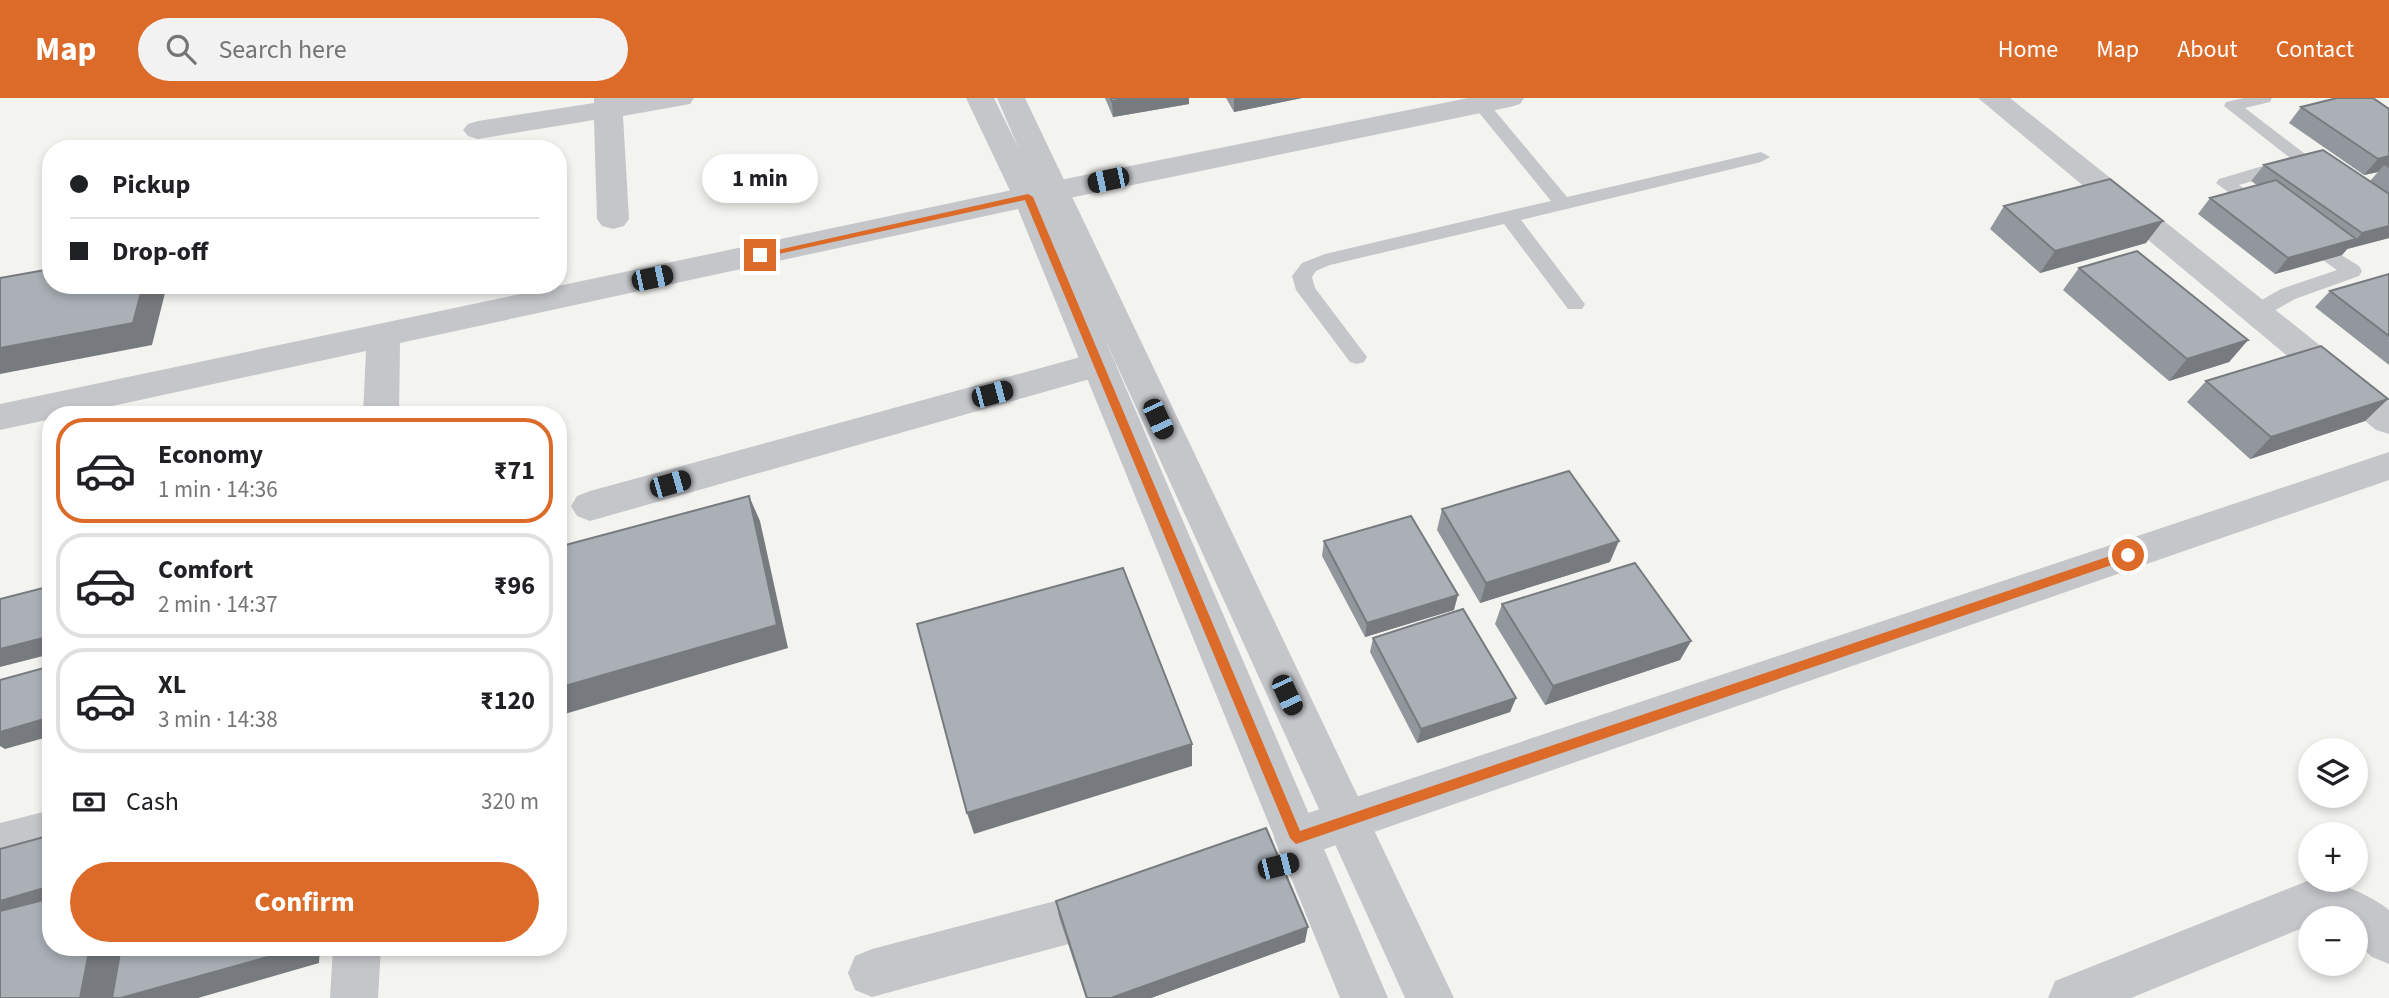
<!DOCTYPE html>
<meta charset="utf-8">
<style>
:root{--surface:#fff;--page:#f2f2f2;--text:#202124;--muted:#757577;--line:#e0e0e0;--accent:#dc6a28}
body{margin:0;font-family:"Source Sans 3",sans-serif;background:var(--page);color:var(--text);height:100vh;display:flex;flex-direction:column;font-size:26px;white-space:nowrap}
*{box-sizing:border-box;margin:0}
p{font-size:23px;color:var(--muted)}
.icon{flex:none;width:38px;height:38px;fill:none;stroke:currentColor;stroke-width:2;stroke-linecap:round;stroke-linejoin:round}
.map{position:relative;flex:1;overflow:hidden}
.drawer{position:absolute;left:42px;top:308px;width:525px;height:550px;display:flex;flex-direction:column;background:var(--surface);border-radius:28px;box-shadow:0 4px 10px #0003}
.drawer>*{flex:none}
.hud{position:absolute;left:42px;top:42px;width:525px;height:154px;border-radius:28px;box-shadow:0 4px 10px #0003;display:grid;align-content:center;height:154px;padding:0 28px;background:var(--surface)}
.buttons{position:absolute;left:2298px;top:640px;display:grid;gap:14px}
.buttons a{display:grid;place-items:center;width:70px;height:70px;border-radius:50%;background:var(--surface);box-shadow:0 4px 10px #0003;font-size:35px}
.end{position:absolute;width:32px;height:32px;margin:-16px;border:9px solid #dc6a28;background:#fff;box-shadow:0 0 0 4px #fff}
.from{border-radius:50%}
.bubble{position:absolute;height:49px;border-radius:24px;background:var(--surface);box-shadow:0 4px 10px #0003;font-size:23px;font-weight:700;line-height:49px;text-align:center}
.car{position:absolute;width:21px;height:42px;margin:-21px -10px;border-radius:9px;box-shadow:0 0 5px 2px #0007;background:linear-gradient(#222 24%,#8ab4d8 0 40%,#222 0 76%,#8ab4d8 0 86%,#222 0)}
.hud b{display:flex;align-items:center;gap:24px;height:66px;font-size:26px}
.hud b+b{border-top:2px solid var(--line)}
.hud i{width:18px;height:18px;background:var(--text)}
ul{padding:12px 0 0;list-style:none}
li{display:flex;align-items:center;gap:21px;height:105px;margin:0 14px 10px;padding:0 14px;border:4px solid var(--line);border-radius:28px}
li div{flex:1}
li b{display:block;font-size:26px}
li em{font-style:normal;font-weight:700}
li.current{border-color:var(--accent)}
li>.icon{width:63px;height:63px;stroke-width:1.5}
.pay{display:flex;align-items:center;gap:18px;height:77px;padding:0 28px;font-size:26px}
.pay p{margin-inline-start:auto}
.action{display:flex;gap:14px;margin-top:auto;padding:14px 28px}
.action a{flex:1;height:80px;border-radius:42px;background:var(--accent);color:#fff;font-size:28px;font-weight:700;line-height:80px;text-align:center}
header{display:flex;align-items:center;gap:42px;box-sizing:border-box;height:98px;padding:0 35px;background:var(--accent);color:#fff}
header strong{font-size:33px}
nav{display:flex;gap:38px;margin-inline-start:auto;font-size:24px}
.search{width:490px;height:63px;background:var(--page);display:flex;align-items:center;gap:18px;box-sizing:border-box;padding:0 24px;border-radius:38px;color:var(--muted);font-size:26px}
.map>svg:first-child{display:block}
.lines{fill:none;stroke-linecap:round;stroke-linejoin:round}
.service{fill:#c4c6ca;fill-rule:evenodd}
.minor{fill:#c4c6ca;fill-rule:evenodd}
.tertiary{fill:#c4c6ca;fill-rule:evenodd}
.wall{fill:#92979d}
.shaded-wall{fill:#777b7f}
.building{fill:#aab0b6;stroke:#777b7f;stroke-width:2}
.route{fill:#dc6a28}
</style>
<header>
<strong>Map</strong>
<div class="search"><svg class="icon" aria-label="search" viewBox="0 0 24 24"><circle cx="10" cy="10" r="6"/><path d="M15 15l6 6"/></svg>Search here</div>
<nav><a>Home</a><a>Map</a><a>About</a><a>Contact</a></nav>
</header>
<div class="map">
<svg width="2389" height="900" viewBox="0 0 2389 900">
<rect width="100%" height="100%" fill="#f3f4f0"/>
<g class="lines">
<path class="service" d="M2244 0H2272L2270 4 2245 10 2313 62 2310 66 2239 87 2267 106 2270 110 2261 116 2255 114 2216 85 2219 81 2290 60 2224 8 2226 4Z
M1480 1 1486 2 1567 99 1761 54 1770 59 1761 64 1521 122 1585 206 1582 211H1568L1504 126 1330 167 1316 173 1312 179 1315 190 1367 259 1364 264 1357 266 1350 264 1296 192 1292 178 1302 165 1325 156 1551 103 1472 6Z
M2306 135 2359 168 2362 173 2359 178 2295 201 2265 218H2251L2248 213 2251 208 2281 191 2337 172 2299 145 2297 141 2299 137Z"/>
<path class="minor" d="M594 0H694L690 6 623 18 629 121 624 128 613 131 602 128 597 121 594 22 478 41 468 38 463 32 468 26 478 23 594 5Z
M1468 0H1524L1520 6 1510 9 1055 103 400 245 399 317H363L366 253 71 317H51V321L0 332V306L1055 83Z
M1978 0H2010L2352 273 2389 303V336L2376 332Z
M1099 254 1111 257 1116 266 1111 275 590 423 577 418 571 408 577 398 590 393Z
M2389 354V382L1296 761 1280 755 1274 740 1280 725 1296 719Z
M51 712V754L0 767V725Z
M2310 782C2338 783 2367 795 2389 812V866L2372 859 2356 844V821H2310V827L2131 900H2048L2055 883Z
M1113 788 1129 795 1136 811 1129 827 1113 834 872 899 855 892 848 875 855 858 872 851Z
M333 849H381L378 900H330Z"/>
<path class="tertiary" d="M966 0H994L1019 51 997 0H1025L1454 900H1405L1104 239 1388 900H1340L1013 99Z"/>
</g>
<path class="wall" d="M1105 0H1189V6L1113 19Z
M1226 0H1302L1234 14Z
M2301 9 2389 11V96L2370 83 2378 74 2364 77 2289 25Z
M2264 67 2389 140 2347 151 2342 157 2275 176 2198 116 2210 100 2257 87 2251 83Z
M2004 108 2146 145 2040 175 1990 131Z
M2079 170 2248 242 2229 264 2169 283 2063 192Z
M2389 176V267L2315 209 2330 193Z
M2206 283 2388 301 2365 323 2250 361 2187 304Z
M1442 411 1610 464 1480 505 1437 432Z
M1324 443 1454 512 1365 539 1322 458Z
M1502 506 1691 543 1680 562 1545 607 1495 526Z
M1373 540 1516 600 1510 614 1417 645 1370 554Z
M1056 803 1305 844 1151 900H1086L1059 819Z"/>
<path class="shaded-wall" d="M1130 0H1189V6L1113 19 1112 3Z
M1234 0H1302L1234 14Z
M2389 58V70L2384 67 2378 74 2364 77 2378 61Z
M2163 123 2146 145 2040 175 2055 153Z
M2389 128V140L2347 151 2362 135Z
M2356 141 2342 157 2275 176 2288 160Z
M143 187H167L152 247 0 276V250Z
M2248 242 2229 264 2169 283 2187 261Z
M2388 301 2365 323 2250 361 2271 339Z
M749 398 760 423 788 550 558 618V590Z
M1619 443 1610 464 1480 505 1486 485Z
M1458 497 1454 512 1365 539 1367 525Z
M51 538V556L0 569V551Z
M1691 543 1680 562 1545 607 1553 588Z
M1516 600 1510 614 1417 645 1421 631Z
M51 619V638L5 651 0 648V634Z
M1192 646V668L974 736 967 715Z
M51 788V806L0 820V803Z
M1308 829 1305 844 1151 900H1111Z
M90 849H121L112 900H80Z
M296 849H320L319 865 198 900H121Z"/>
<path class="building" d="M1111 0H1130L1112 3Z
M2337 0H2373L2389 11V58L2378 61 2301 9Z
M2323 52 2389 96V128L2362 135 2264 67Z
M2110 81 2163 123 2055 153 2004 108Z
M2276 82 2356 141 2288 160 2210 100Z
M2137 153 2248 242 2187 261 2079 170Z
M51 171V187H143L133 225 0 250V180Z
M2389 176V238L2330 193Z
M2321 248 2388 301 2271 339 2206 283Z
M1569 373 1619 443 1486 485 1442 411Z
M749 398 777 527 558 590V449Z
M1411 418 1458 497 1367 525 1324 443Z
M1635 465 1691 543 1553 588 1502 506Z
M1123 470 1192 646 967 715 917 526Z
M51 488V538L0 551V501Z
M1463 511 1516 600 1421 631 1373 540Z
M51 568V619L0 634V582Z
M1266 730 1308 829 1111 900H1087L1056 803Z
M51 737V788L0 803V751Z
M51 800V849H90L80 900H0V813Z
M121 849H296V851L121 900H112Z"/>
<path class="route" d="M1028 96 1033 99 1300 733 2128 452 2134 457 2132 460 1296 746 1290 740 1025 102 760 160 755 157Z"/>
</svg>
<div class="buttons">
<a><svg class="icon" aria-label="layers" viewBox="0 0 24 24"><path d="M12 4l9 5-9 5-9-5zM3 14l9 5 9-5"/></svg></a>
<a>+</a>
<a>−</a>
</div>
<i class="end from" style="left:2128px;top:457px"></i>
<i class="end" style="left:760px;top:157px"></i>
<div class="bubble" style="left:702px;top:56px;width:116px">1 min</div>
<i class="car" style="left:1108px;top:82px;rotate:258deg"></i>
<i class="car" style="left:652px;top:180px;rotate:78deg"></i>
<i class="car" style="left:992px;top:296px;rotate:75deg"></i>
<i class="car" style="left:1158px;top:321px;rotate:155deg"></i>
<i class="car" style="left:670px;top:386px;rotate:74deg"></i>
<i class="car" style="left:1287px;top:597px;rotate:155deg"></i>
<i class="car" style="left:1278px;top:768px;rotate:76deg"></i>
<div class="hud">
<b><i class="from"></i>Pickup</b>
<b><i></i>Drop-off</b>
</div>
<section class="drawer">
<ul>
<li class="current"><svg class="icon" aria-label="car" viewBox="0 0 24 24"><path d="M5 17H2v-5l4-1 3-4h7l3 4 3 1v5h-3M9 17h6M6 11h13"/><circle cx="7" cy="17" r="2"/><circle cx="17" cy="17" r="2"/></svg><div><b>Economy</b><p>1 min · 14:36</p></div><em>₹71</em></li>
<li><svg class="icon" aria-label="car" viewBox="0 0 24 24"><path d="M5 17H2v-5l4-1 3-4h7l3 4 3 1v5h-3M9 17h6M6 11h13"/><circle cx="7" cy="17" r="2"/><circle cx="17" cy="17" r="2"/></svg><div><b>Comfort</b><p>2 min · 14:37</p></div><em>₹96</em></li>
<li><svg class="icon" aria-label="car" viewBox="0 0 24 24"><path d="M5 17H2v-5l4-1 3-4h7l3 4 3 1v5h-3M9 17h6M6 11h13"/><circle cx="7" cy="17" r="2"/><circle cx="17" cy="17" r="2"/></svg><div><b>XL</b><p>3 min · 14:38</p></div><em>₹120</em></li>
</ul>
<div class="pay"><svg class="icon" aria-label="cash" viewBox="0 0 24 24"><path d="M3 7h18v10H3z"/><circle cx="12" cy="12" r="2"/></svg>Cash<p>320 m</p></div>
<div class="action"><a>Confirm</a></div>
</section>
</div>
